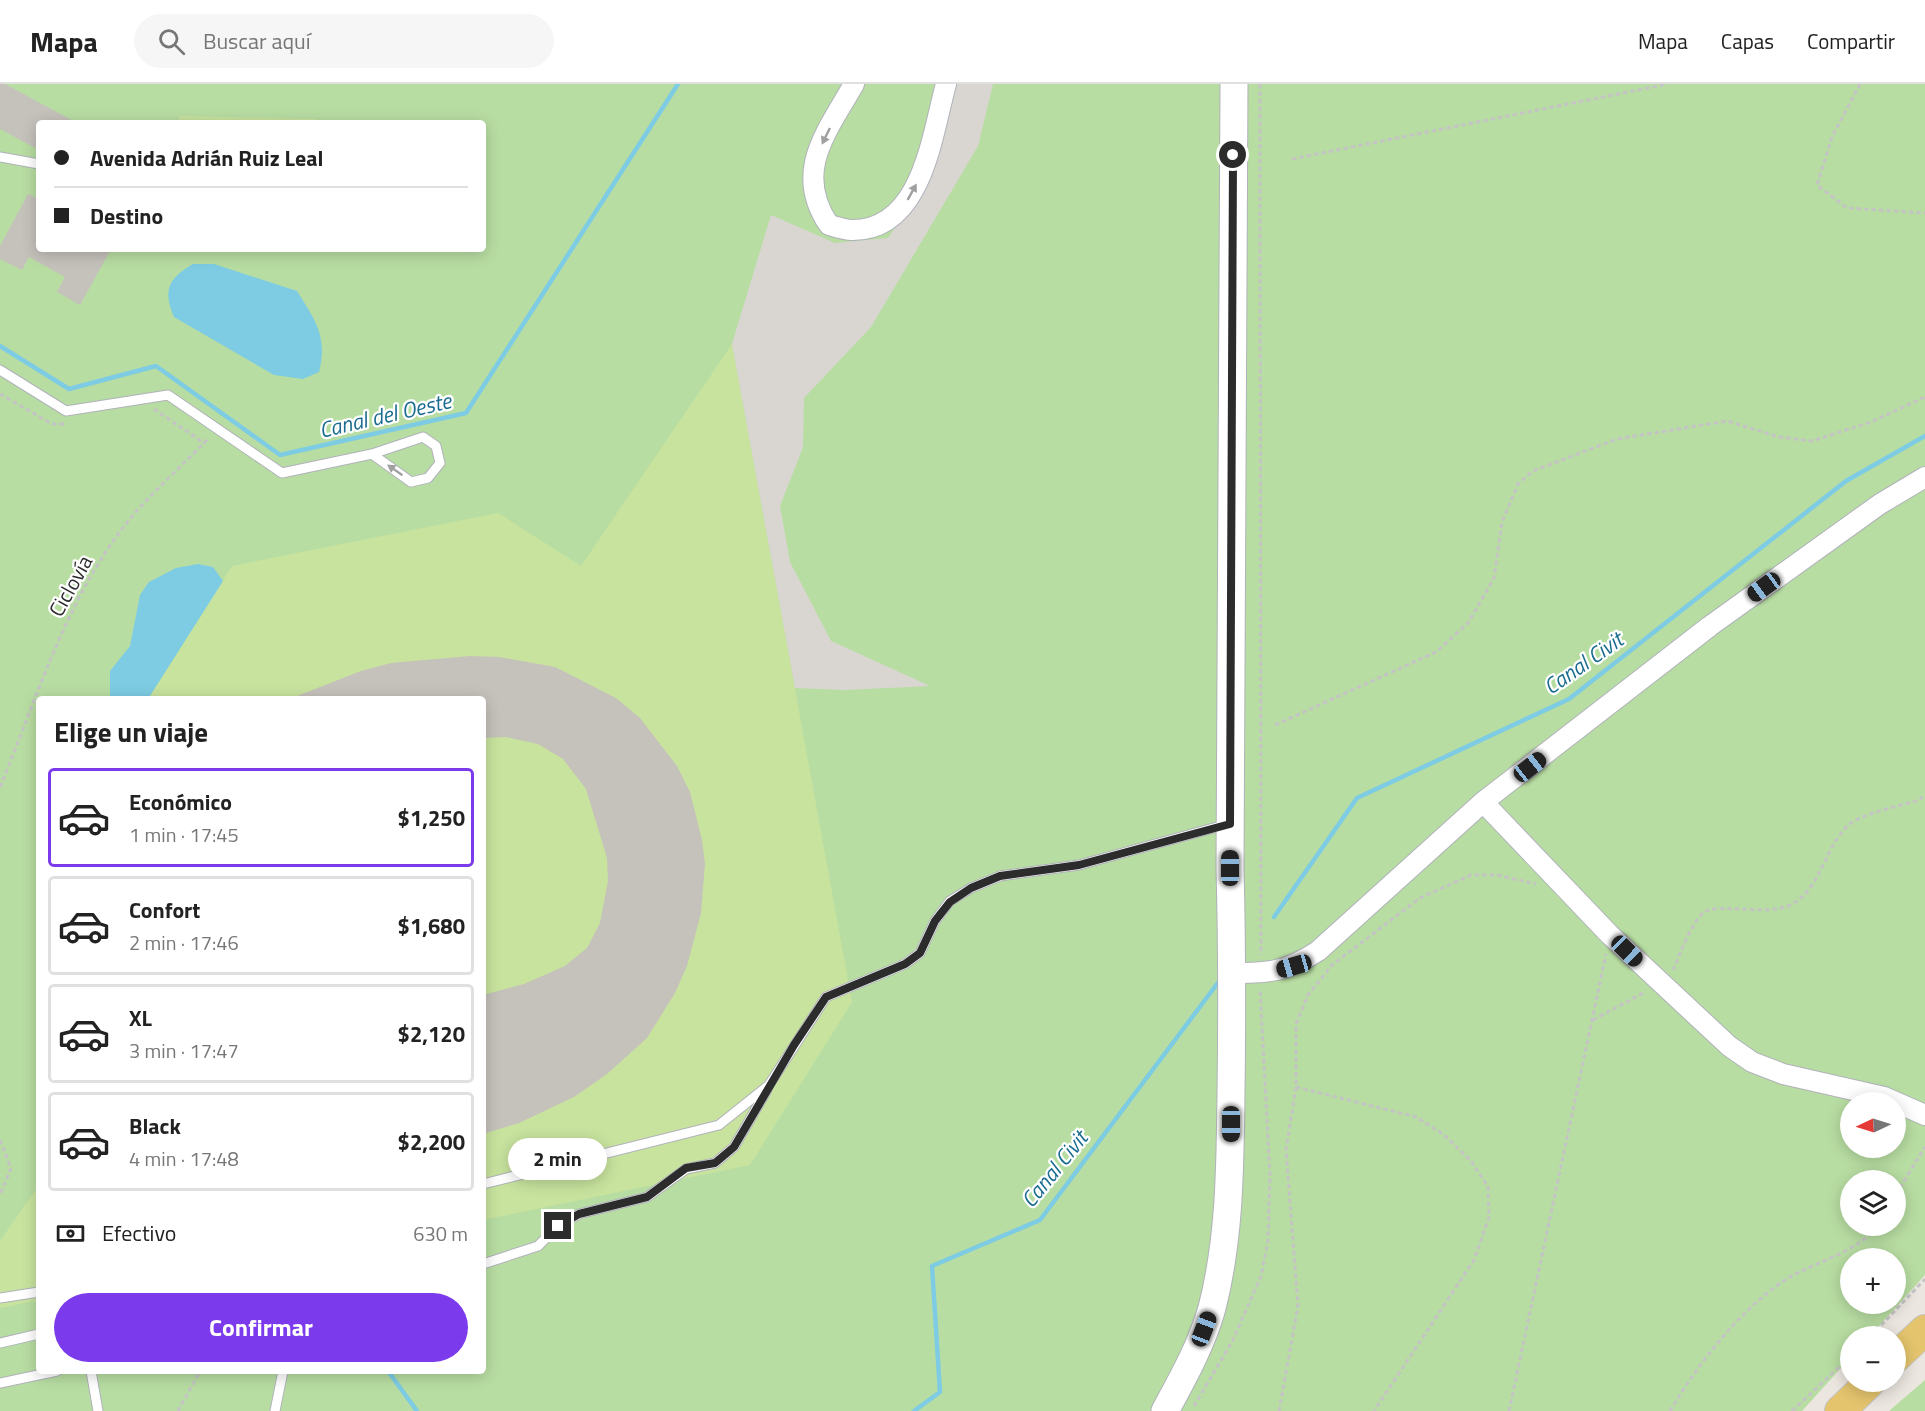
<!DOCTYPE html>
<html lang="es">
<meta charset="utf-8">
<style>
:root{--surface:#fff;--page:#f6f6f6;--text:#222;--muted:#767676;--line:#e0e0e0;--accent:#7c3aed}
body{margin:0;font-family:"Titillium Web",sans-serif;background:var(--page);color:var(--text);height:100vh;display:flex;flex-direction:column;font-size:22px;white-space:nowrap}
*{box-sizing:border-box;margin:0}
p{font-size:20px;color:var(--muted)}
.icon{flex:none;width:33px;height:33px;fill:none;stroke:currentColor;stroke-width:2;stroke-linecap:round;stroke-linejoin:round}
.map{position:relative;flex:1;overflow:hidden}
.side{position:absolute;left:36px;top:612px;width:450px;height:678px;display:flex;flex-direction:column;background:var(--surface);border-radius:6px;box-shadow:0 3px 15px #0003}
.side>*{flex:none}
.banner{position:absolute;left:36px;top:36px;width:450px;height:132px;border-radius:6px;box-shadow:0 3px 15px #0003;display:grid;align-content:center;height:132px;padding:0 18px;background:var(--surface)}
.needle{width:39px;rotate:266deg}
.controls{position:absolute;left:1840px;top:1008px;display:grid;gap:12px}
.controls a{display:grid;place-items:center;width:66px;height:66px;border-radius:50%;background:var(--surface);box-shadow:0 3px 15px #0003;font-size:30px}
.end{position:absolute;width:27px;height:27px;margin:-14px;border:8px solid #2c2c2c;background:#fff;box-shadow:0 0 0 3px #fff}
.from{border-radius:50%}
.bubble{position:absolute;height:42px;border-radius:21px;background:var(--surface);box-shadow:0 3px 15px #0003;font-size:20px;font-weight:700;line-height:42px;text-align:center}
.car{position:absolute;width:18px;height:36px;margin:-18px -9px;border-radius:8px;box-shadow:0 0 4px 2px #0007;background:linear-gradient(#222 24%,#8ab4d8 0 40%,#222 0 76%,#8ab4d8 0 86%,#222 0)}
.banner b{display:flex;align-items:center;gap:21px;height:57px;font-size:22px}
.banner b+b{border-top:2px solid var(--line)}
.banner i{width:15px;height:15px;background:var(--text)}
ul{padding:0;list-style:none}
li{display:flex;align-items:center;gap:18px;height:99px;margin:0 12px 9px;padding:0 6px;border:3px solid var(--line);border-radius:6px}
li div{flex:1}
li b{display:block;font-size:22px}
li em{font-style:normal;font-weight:700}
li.current{border-color:var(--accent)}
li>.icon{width:54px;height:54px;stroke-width:1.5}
h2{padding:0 18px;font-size:27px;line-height:72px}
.pay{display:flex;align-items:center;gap:15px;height:66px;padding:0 18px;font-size:22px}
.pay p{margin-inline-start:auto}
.cta{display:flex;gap:12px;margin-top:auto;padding:12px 18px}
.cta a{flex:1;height:69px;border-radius:36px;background:var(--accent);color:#fff;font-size:24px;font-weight:700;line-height:69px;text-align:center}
header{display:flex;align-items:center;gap:36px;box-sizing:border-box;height:84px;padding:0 30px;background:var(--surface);border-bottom:2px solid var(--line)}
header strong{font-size:28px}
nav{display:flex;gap:33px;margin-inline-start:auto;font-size:21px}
.search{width:420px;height:54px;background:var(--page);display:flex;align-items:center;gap:15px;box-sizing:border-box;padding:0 21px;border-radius:33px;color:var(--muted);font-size:22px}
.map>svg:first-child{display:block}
.green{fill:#b8dda2;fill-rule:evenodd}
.pitch{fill:#c8e39e}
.plaza{fill:#d9d6d2}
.water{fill:#7dcce4}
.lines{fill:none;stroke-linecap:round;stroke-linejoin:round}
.stream{stroke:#7dcce4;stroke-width:4.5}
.building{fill:#c5c1bb}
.lane-casing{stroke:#b0b2bb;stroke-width:11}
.street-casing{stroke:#b0b2bb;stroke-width:22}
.secondary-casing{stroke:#b0b2bb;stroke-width:29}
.primary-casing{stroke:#c4c4c4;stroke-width:32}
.path{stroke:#c4c4c4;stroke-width:3;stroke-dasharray:4.5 3;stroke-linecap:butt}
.lane{stroke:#fff;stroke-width:9}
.street{stroke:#fff;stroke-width:20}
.secondary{stroke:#fff;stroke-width:27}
.primary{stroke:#e4c46d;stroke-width:30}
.oneway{fill:#a0a0a0}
.route{stroke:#2c2c2c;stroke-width:8}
.labels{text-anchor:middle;stroke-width:4.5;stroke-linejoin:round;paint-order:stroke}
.street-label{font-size:21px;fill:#2c2c2c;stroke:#fff}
.water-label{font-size:22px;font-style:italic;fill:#1a6c91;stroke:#fff}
</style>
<header>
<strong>Mapa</strong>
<div class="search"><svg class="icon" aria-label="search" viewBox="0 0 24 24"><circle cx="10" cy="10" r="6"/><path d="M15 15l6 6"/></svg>Buscar aquí</div>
<nav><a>Mapa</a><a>Capas</a><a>Compartir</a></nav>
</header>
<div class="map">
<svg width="1925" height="1327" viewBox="0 0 1925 1327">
<rect width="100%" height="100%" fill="#ece6e0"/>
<path class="green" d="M0 0H1925V1191L1870 1252H1851V1273L1802 1327H0ZM39 39H483V165H39ZM39 615H483V1287H39ZM1851 1018H1896V1064H1851ZM1851 1096H1896V1142H1851ZM1851 1174H1896V1220H1851Z
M1925 1296V1327H1889Z"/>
<path class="pitch" d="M179 32 318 35V39H179Z
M732 260 852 918 750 1081 483 1136V615H148L232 482 498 429 581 482Z
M39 1101V1216L0 1224V1157Z"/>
<path class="plaza" d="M950 0H993L978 62 871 243 804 314 803 363 780 422 790 478 831 557 930 602 845 606 795 604 732 260 771 131 835 159 888 154 912 120Z"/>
<path class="water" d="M193 180H214L297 207C315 236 328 252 319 288L303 295 274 291 174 233C162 206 169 194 193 180Z
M198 480 213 483 223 497 148 615H110V587L130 562 140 511 149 498 176 484Z"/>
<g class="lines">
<path class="stream" d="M0 262 69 305 156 282 280 371 466 329 678 0
M1274 833 1357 714 1569 615 1846 397 1925 352
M388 1287 417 1327
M914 1327 940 1308 932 1182 1040 1136 1220 896"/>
</g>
<path class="building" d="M0 0H5L77 39H39V66L0 45Z
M28 110 39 115V165H111L80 221 57 208 65 193 29 173 22 186 0 175V162Z
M470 572 499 573 555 583 616 614 640 634 677 682 690 708 702 756 705 780 701 829 687 882 675 909 647 954 607 990 574 1013 519 1039 483 1050V911L524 900 565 882 587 864 600 839 608 797 607 774 586 705 563 675 538 660 506 653 483 654V615L292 614 361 587 391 579Z"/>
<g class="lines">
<defs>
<path id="lane" d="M0 73 39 80
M0 286 66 327 168 311 282 389 372 370 423 353 436 362 440 379 428 394 411 398 372 370
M483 1100 719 1041 769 1001 826 913 905 880 920 869 935 837 950 817 971 804 1000 792 1079 781 1228 740
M483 1180 538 1162 558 1142 579 1130 647 1113 686 1085 715 1079 734 1063 767 1006
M0 1214 39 1208
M0 1259 39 1250
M91 1287 98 1327
M0 1299 57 1287
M275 1327 283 1287"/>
<path id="street" d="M854 0C826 49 793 88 829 141 836 143 845 146 852 146 922 147 932 51 946 0
M1483 718 1610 851 1729 962 1752 978 1783 990 1884 1013 1925 1031
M1232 889C1269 889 1286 888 1318 867L1483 718 1710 542 1880 420 1925 393"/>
<path id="secondary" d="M1165 1327C1183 1294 1202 1260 1212 1224 1230 1154 1230 1082 1231 1011 1232 935 1232 860 1230 784L1234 0"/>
<path id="primary" d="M1896 1273 1925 1246
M1840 1327 1870 1298"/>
</defs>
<use href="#lane" class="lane-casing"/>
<use href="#street" class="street-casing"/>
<use href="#secondary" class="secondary-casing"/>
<use href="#primary" class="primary-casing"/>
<path class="path" d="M1260 0 1261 871
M1860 0 1832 53 1817 101 1847 124 1925 129
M1292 75 1668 0
M0 310 52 340H65
M154 325 204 359
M1275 641 1436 568 1468 539 1494 494 1502 438 1518 400 1533 387 1617 355 1727 337 1779 353 1812 357 1871 338 1925 313
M0 703C38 612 66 514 129 436 153 407 183 381 209 354
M1673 886C1679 873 1693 833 1706 827 1723 820 1765 831 1788 822 1822 808 1823 762 1850 740 1863 729 1901 722 1919 716L1925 711
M1593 936 1645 908
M1296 1003 1416 1033 1443 1050 1471 1077 1488 1103 1489 1133 1474 1176 1374 1327
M0 1056 11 1084 0 1111
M1896 1110 1925 1063
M1871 1252 1925 1195
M1194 1322 1233 1256 1261 1192 1268 1157 1270 1091 1260 905
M178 1327 200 1287
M1279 1327 1298 1222 1286 1066 1296 1003V940L1308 911 1332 881 1420 814 1471 791H1497L1536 800
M1509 1327 1606 870
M1670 1327C1699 1279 1734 1233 1779 1200 1806 1180 1859 1169 1877 1142
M1792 1327 1851 1272"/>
<use href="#lane" class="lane"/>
<use href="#street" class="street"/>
<use href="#secondary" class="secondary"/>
<use href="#primary" class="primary"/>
</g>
<defs><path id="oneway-solid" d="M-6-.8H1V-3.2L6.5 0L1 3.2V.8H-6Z" transform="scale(1.5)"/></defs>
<g class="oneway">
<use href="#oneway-solid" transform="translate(826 52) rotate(116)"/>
<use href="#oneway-solid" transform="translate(912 108) rotate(-61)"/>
<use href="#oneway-solid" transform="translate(395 386) rotate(-145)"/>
</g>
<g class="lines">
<path class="route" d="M558 1142 579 1130 647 1113 686 1084 715 1079 734 1063 794 961 826 913 905 880 920 869 935 837 950 818 971 804 1000 792 1079 781 1230 740 1233 71"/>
</g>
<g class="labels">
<g class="street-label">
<text transform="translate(71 502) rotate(-61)" y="7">Ciclovía</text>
</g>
<g class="water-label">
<text transform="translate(385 331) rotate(-13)" y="8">Canal del Oeste</text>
<text transform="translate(1583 579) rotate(-35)" y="8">Canal Civit</text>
<text transform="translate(1054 1085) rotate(-51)" y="8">Canal Civit</text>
</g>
</g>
</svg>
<div class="controls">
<a><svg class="needle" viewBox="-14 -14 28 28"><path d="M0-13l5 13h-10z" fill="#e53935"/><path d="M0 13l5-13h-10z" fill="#767676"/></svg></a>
<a><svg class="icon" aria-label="layers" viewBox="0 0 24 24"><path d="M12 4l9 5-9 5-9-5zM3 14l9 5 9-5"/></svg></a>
<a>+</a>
<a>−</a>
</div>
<i class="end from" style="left:1233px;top:71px"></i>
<i class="end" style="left:558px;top:1142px"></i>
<div class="bubble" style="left:508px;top:1054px;width:99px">2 min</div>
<i class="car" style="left:1764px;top:503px;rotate:234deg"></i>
<i class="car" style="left:1530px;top:683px;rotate:52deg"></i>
<i class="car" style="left:1230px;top:784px;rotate:0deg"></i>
<i class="car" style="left:1627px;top:867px;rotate:134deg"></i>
<i class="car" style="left:1294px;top:882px;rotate:254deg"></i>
<i class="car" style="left:1231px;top:1040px;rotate:180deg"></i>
<i class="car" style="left:1204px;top:1245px;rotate:21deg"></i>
<div class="banner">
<b><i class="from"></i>Avenida Adrián Ruiz Leal</b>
<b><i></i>Destino</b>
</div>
<section class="side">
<h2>Elige un viaje</h2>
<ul>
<li class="current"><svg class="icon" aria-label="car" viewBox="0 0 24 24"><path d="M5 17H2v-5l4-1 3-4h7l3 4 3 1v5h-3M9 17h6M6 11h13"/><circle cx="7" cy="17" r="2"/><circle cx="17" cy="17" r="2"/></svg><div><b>Económico</b><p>1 min · 17:45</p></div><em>$1,250</em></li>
<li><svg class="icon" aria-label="car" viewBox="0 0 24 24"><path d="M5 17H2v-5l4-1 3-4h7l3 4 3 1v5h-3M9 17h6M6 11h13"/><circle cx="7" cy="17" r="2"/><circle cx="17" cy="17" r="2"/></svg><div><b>Confort</b><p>2 min · 17:46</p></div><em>$1,680</em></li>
<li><svg class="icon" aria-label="car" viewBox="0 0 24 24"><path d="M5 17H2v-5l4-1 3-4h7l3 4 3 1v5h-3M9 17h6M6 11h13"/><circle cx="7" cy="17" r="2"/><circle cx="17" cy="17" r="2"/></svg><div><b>XL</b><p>3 min · 17:47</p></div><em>$2,120</em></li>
<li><svg class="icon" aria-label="car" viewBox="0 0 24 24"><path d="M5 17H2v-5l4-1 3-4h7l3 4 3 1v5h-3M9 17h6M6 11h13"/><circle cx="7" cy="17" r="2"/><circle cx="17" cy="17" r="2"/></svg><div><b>Black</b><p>4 min · 17:48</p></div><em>$2,200</em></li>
</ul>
<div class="pay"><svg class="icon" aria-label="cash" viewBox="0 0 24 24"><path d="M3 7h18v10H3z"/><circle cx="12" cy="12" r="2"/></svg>Efectivo<p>630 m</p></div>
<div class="cta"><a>Confirmar</a></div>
</section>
</div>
